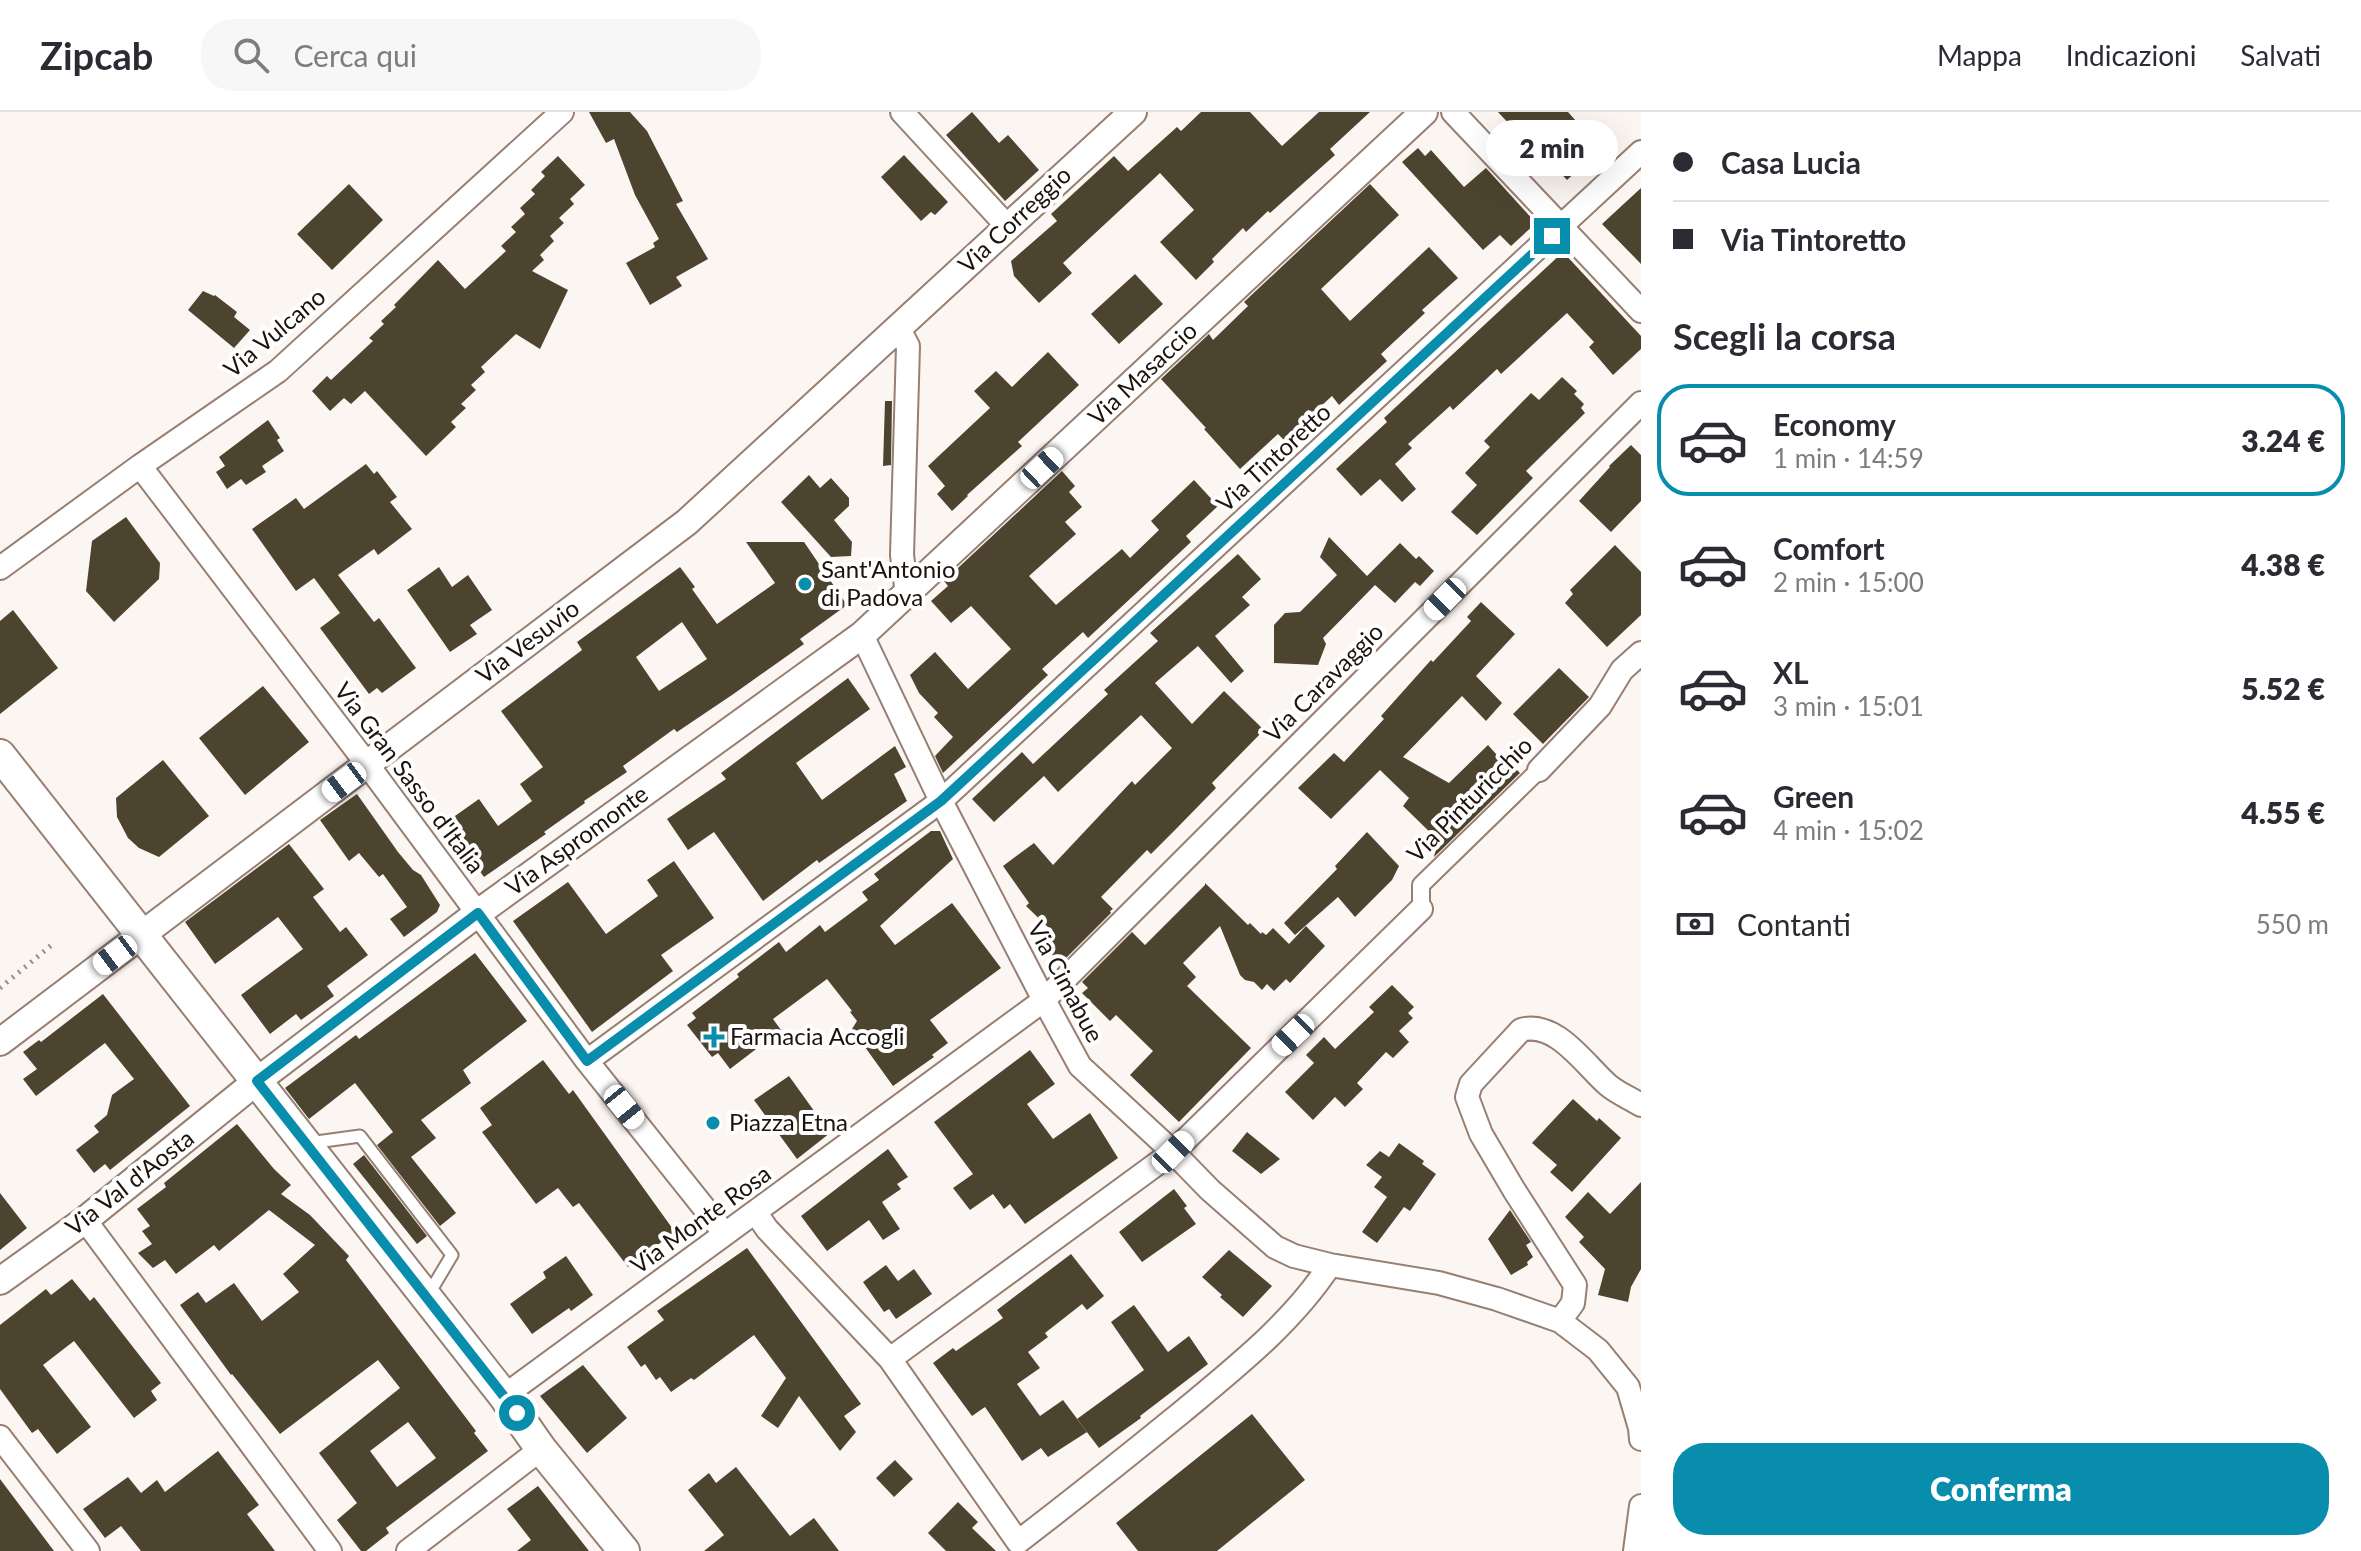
<!DOCTYPE html>
<html lang="it">
<meta charset="utf-8">
<style>
:root{--surface:#fff;--page:#f7f7f7;--text:#2b2b33;--muted:#7c7c81;--line:#e1e1e2;--accent:#098dad}
body{margin:0;font-family:Lato,sans-serif;background:var(--page);color:var(--text);height:100vh;display:flex;flex-direction:column;font-size:30px;white-space:nowrap}
*{box-sizing:border-box;margin:0}
p{font-size:26px;color:var(--muted)}
.icon{flex:none;width:44px;height:44px;fill:none;stroke:currentColor;stroke-width:2;stroke-linecap:round;stroke-linejoin:round}
.map{position:relative;flex:1;overflow:hidden}
.drawer{display:flex;flex-direction:column;background:var(--surface);width:720px}
.drawer>*{flex:none}
.top-card{display:grid;align-content:center;height:176px;padding:0 32px;background:var(--surface)}
.end{position:absolute;width:36px;height:36px;margin:-18px;border:10px solid #098dad;background:#fff;box-shadow:0 0 0 4px #fff}
.from{border-radius:50%}
.bubble{position:absolute;height:56px;border-radius:28px;background:var(--surface);box-shadow:0 8px 32px #0002;font-size:26px;font-weight:800;line-height:56px;text-align:center}
.car{position:absolute;width:24px;height:48px;margin:-24px -12px;border-radius:10px;box-shadow:0 0 6px 2px #0007;background:linear-gradient(#fff 24%,#345 0 40%,#fff 0 76%,#345 0 86%,#fff 0)}
.top-card b{display:flex;align-items:center;gap:28px;height:76px;font-size:30px}
.top-card b+b{border-top:2px solid var(--line)}
.top-card i{width:20px;height:20px;background:var(--text)}
ul{padding:0;list-style:none}
li{display:flex;align-items:center;gap:24px;height:112px;margin:0 16px 12px;padding:0 16px;border:4px solid transparent;border-radius:32px}
li div{flex:1}
li b{display:block;font-size:30px}
li em{font-style:normal;font-weight:800}
li.current{border-color:var(--accent)}
li>.icon{width:72px;height:72px;stroke-width:1.5}
h2{padding:0 32px;font-size:36px;line-height:96px}
.pay{display:flex;align-items:center;gap:20px;height:88px;padding:0 32px;font-size:30px}
.pay p{margin-inline-start:auto}
.action{display:flex;gap:16px;margin-top:auto;padding:16px 32px}
.action a{flex:1;height:92px;border-radius:32px;background:var(--accent);color:#fff;font-size:32px;font-weight:800;line-height:92px;text-align:center}
header{display:flex;align-items:center;gap:48px;box-sizing:border-box;height:112px;padding:0 40px;background:var(--surface);border-bottom:2px solid var(--line)}
header strong{font-size:38px}
nav{display:flex;gap:44px;margin-inline-start:auto;font-size:28px}
.search{width:560px;height:72px;background:var(--page);display:flex;align-items:center;gap:20px;box-sizing:border-box;padding:0 28px;border-radius:32px;color:var(--muted);font-size:30px}
main{display:flex;flex:1;min-height:0}
.map>svg:first-child{display:block}
.building{fill:#4d442f;fill-rule:evenodd}
.lines{fill:none;stroke-linecap:round;stroke-linejoin:round}
.service-casing{stroke:#977f71;stroke-width:15}
.pedestrian-casing{stroke:#977f71;stroke-width:20}
.minor-casing{stroke:#977f71;stroke-width:26}
.tertiary-casing{stroke:#977f71;stroke-width:30}
.secondary-casing{stroke:#977f71;stroke-width:34}
.path{stroke:#958d89;stroke-width:5;stroke-dasharray:2 6;stroke-linecap:butt}
.service{stroke:#fff;stroke-width:11}
.pedestrian{stroke:#fff;stroke-width:16}
.minor{stroke:#fff;stroke-width:22}
.tertiary{stroke:#fff;stroke-width:26}
.secondary{stroke:#fff;stroke-width:30}
.route{stroke:#098dad;stroke-width:10}
.poi-dot{fill:#098dad;stroke:#fff;stroke-width:3}
.labels{text-anchor:middle;stroke-width:8;stroke-linejoin:round;paint-order:stroke}
.street-label{font-size:24px;fill:#1c130d;stroke:#fff}
.poi-label{font-size:24px;fill:#1c130d;stroke:#fff;text-anchor:start}
</style>
<header>
<strong>Zipcab</strong>
<div class="search"><svg class="icon" aria-label="search" viewBox="0 0 24 24"><circle cx="10" cy="10" r="6"/><path d="M15 15l6 6"/></svg>Cerca qui</div>
<nav><a>Mappa</a><a>Indicazioni</a><a>Salvati</a></nav>
</header>
<main>
<div class="map">
<svg width="1641" height="1439" viewBox="0 0 1641 1439">
<rect width="100%" height="100%" fill="#fcf6f3"/>
<path class="building" d="M589 0H630L647 19 683 89 676 92 708 147 676 165 682 174 650 193 626 151 655 135 653 131 659 127 635 83 614 27 606 31Z
M972 0 999 31 1008 23 1039 58 1005 89 946 23Z
M1201 0H1250L1282 34 1319 0H1370L1330 37 1335 43 1270 101 1268 99 1246 120 1243 116 1212 147 1214 150 1196 168 1160 130 1194 98 1160 61 1063 151 1072 161 1039 191 1014 164 1011 149 1057 109 1051 102 1114 44 1128 59 1177 15 1181 19Z
M1498 0H1568L1601 37 1567 68 1555 55 1549 60 1535 44 1537 42Z
M1418 36 1425 44 1431 38 1464 75 1486 56 1536 111 1511 134 1500 123 1483 138 1402 50Z
M904 43 948 90 935 103 931 100 921 109 881 65Z
M558 44 585 73 570 87 574 92 559 106 564 111 550 124 554 129 540 143 544 148 532 159 568 178 540 237 516 222 481 255 485 260 471 273 476 278 461 292 466 296 451 310 456 315 426 344 365 279 351 292 344 286 330 299 312 279 327 264 331 268 373 229 369 226 384 212 381 209 396 195 394 193 438 148 465 177 506 139 501 134 516 120 511 115 525 102 520 96 535 82 531 78 545 64 541 60Z
M349 72 383 108 332 158 297 122Z
M1370 72 1399 103 1321 177 1350 209 1429 135 1458 166 1422 198 1425 201 1381 242 1387 249 1339 293 1332 284 1284 328 1278 322 1240 357 1204 317 1206 316 1161 267 1209 222 1213 228 1248 194 1244 190Z
M1641 76V152L1602 112Z
M1563 140 1641 224V237L1613 263 1589 235 1594 230 1567 201 1501 262 1497 257 1453 298 1450 294 1408 332 1412 336 1395 352 1416 377 1402 390 1380 367 1361 384 1336 357 1387 310 1384 306Z
M1135 162 1163 192 1119 232 1091 202Z
M203 179 214 184 215 183 237 200 234 205 250 218 234 236 188 198Z
M1048 240 1079 273 1018 330 1022 334 967 383 968 384 952 399 937 382 945 374 928 354 990 296 974 279 996 259 1012 275Z
M1562 265 1577 279 1574 282 1584 292 1581 296 1585 301 1526 359 1533 366 1477 423 1451 400 1477 373 1465 361 1490 335 1484 329 1531 281 1539 288Z
M885 289H892L891 353 883 354Z
M268 308 280 326 277 328 284 339 262 354 266 360 246 373 241 367 227 377 216 360 225 354 219 345Z
M1631 333 1641 343V389L1611 420 1579 389 1610 355 1609 354Z
M366 352 374 362 377 359 397 385 390 390 412 417 378 443 374 437 338 463 374 510 379 506 416 556 382 581 377 576 369 582 320 516 340 501 314 466 296 479 252 417 296 386 304 397Z
M1062 359 1075 374 1069 380 1082 395 1065 410 1076 422 1029 464 1056 493 1122 437 1130 446 1159 418 1151 409 1194 368 1218 394 1186 424 1191 430 1088 526 1083 520 1042 557 1048 563 943 661 935 644 953 625 934 605 938 601 919 581 910 563 935 540 968 577 1011 537 971 494 951 511 931 489 948 474 944 469Z
M809 363 820 376 831 366 849 386V394L834 408 852 430 851 444 831 445 781 390Z
M126 405 160 451 159 467 114 510 86 479 92 429Z
M1329 425 1367 464 1400 431 1416 447 1419 444 1434 459 1420 474 1415 470 1395 491 1375 473 1323 526 1326 532 1318 553 1274 551V513L1285 501 1300 500 1337 463 1320 445Z
M746 430H804L847 493 800 527 804 532 732 583 677 620 674 617 623 654 627 660 584 689 585 691 544 720 546 722 484 765 445 711 479 687 498 714 532 689 520 672 543 655 501 599 582 538 577 530 680 455 695 475 692 477 717 512 775 471ZM682 510 707 547 659 579 636 545Z
M1615 433 1641 460V503L1607 535 1565 491 1573 482 1570 478Z
M1238 442 1261 467 1242 485 1250 493 1215 524 1244 559 1231 571 1198 534 1155 571 1192 612 1224 579 1264 618 1212 671 1216 676 1175 718 1151 742 1147 738 1101 785 1113 797 1110 799 1111 801 1061 851 1046 837 1042 829 1052 819 1026 794 1029 791 1003 754 1034 731 1053 753 1132 669 1135 673 1172 636 1141 603 1058 680 1044 664 994 710 972 687 1022 640 1033 652 1108 582 1104 578 1158 529 1150 521Z
M439 455 452 475 468 463 492 498 470 513 477 522 450 540 407 478Z
M1481 490 1515 522 1476 564 1502 591 1486 609 1462 584 1403 645 1449 671 1488 633 1504 651 1507 648 1520 661 1434 745 1438 728 1403 694 1409 686 1380 658 1331 707 1298 676 1334 641 1344 650 1384 607 1381 604 1431 548 1433 550 1471 509 1467 505Z
M13 498 58 556 0 602V509Z
M1559 556 1589 585 1543 632 1513 602Z
M848 566 870 597 796 651 822 688 895 634 906 655 894 662 907 689 819 751 817 748 763 789 714 720 688 738 667 707 726 667 721 661Z
M263 574 309 630 245 683 199 626Z
M163 648 209 704 159 745 139 736 128 726 117 705 116 686Z
M357 682 398 740 413 758 421 763 440 793 437 800 404 825 390 807 407 795 383 762 379 765 359 741 349 749 320 708Z
M931 719H940L953 747 880 814 895 833 952 791 1001 856 930 908 948 931 932 943 934 945 893 974 852 917 857 909 850 900 852 899 827 867 773 907 781 918 730 957 718 941 712 945 687 913 696 906 692 901 739 865 737 862 779 830 786 840 820 813 825 820 868 788 862 780 879 768 874 762Z
M1367 720 1399 754 1392 768 1355 805 1338 785 1295 823 1284 811 1337 757 1335 754Z
M289 732 324 777 313 785 340 820 346 815 368 843 327 874 334 884 301 908 296 902 270 922 241 883 303 837 278 805 215 852 185 810Z
M674 749 714 806 661 843 673 859 592 920 513 809 568 770 606 822 658 784 647 768Z
M1205 771 1248 813 1250 811 1261 822 1262 820 1266 823 1273 816 1289 832 1306 814 1325 834 1290 871 1286 867 1274 879 1267 872 1262 878 1254 870 1245 868 1240 863 1220 814 1183 851 1196 865 1187 874 1251 936 1179 1010 1130 963 1153 939 1116 903 1110 909 1082 881 1088 876 1082 870 1132 820 1145 833 1205 773Z
M475 841 527 909 463 958 471 971 421 1008 436 1026 411 1045 456 1101 440 1114 377 1033 393 1020 355 971 309 1007 285 976 356 923 359 927Z
M1392 873 1414 895 1408 901 1413 906 1399 919 1409 930 1393 946 1386 940 1357 971 1363 977 1345 995 1335 985 1313 1008 1285 980 1314 951 1306 943 1324 925 1335 937 1374 900 1369 895Z
M103 882 190 994 110 1058 105 1052 94 1061 76 1038 99 1020 94 1014 107 1003 112 983 134 967 105 931 36 984 23 967 37 957 23 940 39 928 41 930Z
M1030 938 1055 972 1027 992 1053 1027 1090 1001 1118 1046 1025 1112 1010 1092 1004 1097 993 1082 970 1098 953 1076 973 1062 934 1010Z
M543 948 569 982 573 978 675 1120 628 1155 579 1091 573 1095 558 1076 536 1092 482 1020 492 1013 480 996Z
M789 964 830 1021 797 1047 754 988Z
M1573 987 1597 1009 1599 1006 1621 1026 1572 1080 1550 1060 1557 1053 1532 1031Z
M237 1012 274 1057 291 1073 281 1082 310 1103 349 1144 346 1148 476 1319 474 1321 488 1339 386 1416 389 1421 366 1439H361L337 1408 357 1391 319 1341 400 1276 378 1248 280 1322 232 1262 231 1263 180 1193 198 1180 206 1191 234 1171 262 1209 299 1180 283 1162 315 1133 269 1098 219 1139 214 1133 176 1162 165 1148 153 1156 138 1141 152 1132 142 1119 150 1114 137 1097 166 1075 164 1071ZM408 1310 436 1346 397 1375 370 1339Z
M1247 1020 1280 1047 1261 1062 1232 1039Z
M1399 1031 1424 1049 1422 1052 1436 1062 1410 1099 1404 1095 1377 1131 1362 1120 1387 1085 1374 1075 1382 1065 1366 1053 1380 1039 1389 1045Z
M888 1037 908 1065 897 1072 901 1077 882 1090 900 1117 883 1128 869 1108 827 1139 801 1104Z
M364 1043 427 1124 417 1132 353 1052Z
M1641 1070V1157L1631 1175 1628 1190 1598 1183 1605 1157 1579 1130 1584 1125 1565 1105 1588 1080 1610 1102Z
M1174 1077 1187 1094 1184 1096 1196 1112 1142 1150 1119 1120Z
M0 1081 27 1116 0 1138Z
M1510 1098 1531 1130 1526 1133 1533 1145 1527 1150 1528 1153 1511 1163 1488 1127Z
M747 1136 861 1292 844 1304 856 1320 840 1339 799 1284 778 1316 761 1304 786 1266 754 1223 694 1268 691 1266 671 1280 660 1265 656 1268 645 1252 641 1255 627 1235 664 1208 657 1199Z
M1229 1138 1272 1174 1243 1205 1220 1185 1222 1183 1202 1165Z
M1071 1142 1104 1184 1087 1198 1082 1192 1045 1221 1048 1225 1028 1240 1040 1256 1017 1272 1040 1304 1063 1288 1087 1320 1048 1345 1041 1336 1022 1349 985 1295 972 1304 933 1251 953 1236 956 1239 1003 1206 997 1198Z
M566 1144 593 1183 571 1199 569 1196 532 1222 510 1192 546 1166 543 1160Z
M886 1153 898 1169 914 1157 932 1182 896 1207 889 1197 884 1200 863 1170Z
M72 1167 90 1189 94 1185 161 1271 151 1279 157 1288 134 1306 74 1229 43 1253 91 1315 57 1342 38 1317 32 1321 0 1277V1213L46 1177 51 1183Z
M1134 1193 1168 1240 1189 1224 1208 1252 1140 1304 1141 1306 1099 1336 1077 1307 1144 1258 1111 1210Z
M583 1253 627 1306 587 1341 540 1284Z
M1252 1302 1305 1368 1217 1439H1138L1116 1411Z
M218 1339 259 1393 247 1402 275 1439H141L121 1414 105 1426 83 1397 128 1365 141 1381 157 1368 165 1380Z
M895 1348 913 1367 894 1385 876 1366Z
M736 1355 790 1424 814 1406 839 1439H704L724 1423 688 1378 709 1361 716 1371Z
M0 1367 54 1439H0Z
M538 1374 589 1439H517L531 1428 507 1397Z
M958 1390 978 1410 972 1416 996 1439H946L928 1421Z"/>
<g class="lines">
<defs>
<path id="service" d="M309 1031 360 1024 452 1143 427 1185"/>
<path id="pedestrian" d="M1421 797V773L1539 658"/>
<path id="minor" d="M902 0 1008 115
M1453 0 1641 199
M899 217 908 234 902 443 907 482
M140 354 367 652 587 949 725 1122
M0 456 140 354 278 259 562 0
M862 523 941 689 1044 888 1080 954 1173 1040 1210 1078 1275 1135 1294 1144 1330 1153 1439 1171 1497 1187 1560 1209 1598 1238 1628 1275 1640 1316 1641 1327
M1539 658 1600 594 1622 558 1641 541
M587 949 941 689 1641 40
M756 1101 767 1117 890 1247 1018 1430C1074 1387 1128 1344 1182 1300 1236 1255 1292 1211 1330 1153
M85 1108 330 1439
M1560 1209 1573 1191 1575 1173 1514 1078 1481 1022 1467 985 1471 972 1521 918C1556 908 1585 953 1608 973 1617 981 1630 986 1641 993
M890 1247 1173 1040 1421 797
M504 1284 1044 888 1641 291
M0 1325 88 1439
M408 1439 541 1337
M1635 1439 1641 1394"/>
<path id="tertiary" d="M0 930 687 410 1133 0
M0 1169 85 1108 257 969 478 801 862 523 1424 0"/>
<path id="secondary" d="M0 643 504 1284 541 1337 624 1439"/>
</defs>
<use href="#service" class="service-casing"/>
<use href="#pedestrian" class="pedestrian-casing"/>
<use href="#minor" class="minor-casing"/>
<use href="#tertiary" class="tertiary-casing"/>
<use href="#secondary" class="secondary-casing"/>
<path class="path" d="M0 876 54 831"/>
<use href="#service" class="service"/>
<use href="#pedestrian" class="pedestrian"/>
<use href="#minor" class="minor"/>
<use href="#tertiary" class="tertiary"/>
<use href="#secondary" class="secondary"/>
</g>
<g class="lines">
<path class="route" d="M517 1301 257 969 478 801 587 949 941 689 1552 124"/>
</g>
<g class="poi-dot">
<circle cx="805" cy="472" r="8"/>
<path d="M710 913h8v8h8v8h-8v8h-8v-8h-8v-8h8z"/>
<circle cx="713" cy="1011" r="8"/>
</g>
<g class="labels">
<g class="street-label">
<text transform="translate(1015 108) rotate(-43)" y="8">Via Correggio</text>
<text transform="translate(275 221) rotate(-40)" y="8">Via Vulcano</text>
<text transform="translate(1143 262) rotate(-43)" y="8">Via Masaccio</text>
<text transform="translate(1274 346) rotate(-43)" y="8">Via Tintoretto</text>
<text transform="translate(528 530) rotate(-37)" y="8">Via Vesuvio</text>
<text transform="translate(1324 571) rotate(-45)" y="8">Via Caravaggio</text>
<text transform="translate(409 666) rotate(53)" y="8">Via Gran Sasso d'Italia</text>
<text transform="translate(1470 688) rotate(-45)" y="8">Via Pinturicchio</text>
<text transform="translate(577 729) rotate(-36)" y="8">Via Aspromonte</text>
<text transform="translate(1065 870) rotate(62)" y="8">Via Cimabue</text>
<text transform="translate(130 1071) rotate(-38)" y="8">Via Val d'Aosta</text>
<text transform="translate(701 1108) rotate(-36)" y="8">Via Monte Rosa</text>
</g>
<g class="poi-label">
<text x="821" y="466">Sant'Antonio<tspan x="821" dy="28">di Padova</tspan></text>
<text x="730" y="933">Farmacia Accogli</text>
<text x="729" y="1019">Piazza Etna</text>
</g>
</g>
</svg>
<i class="end from" style="left:517px;top:1301px"></i>
<i class="end" style="left:1552px;top:124px"></i>
<div class="bubble" style="left:1486px;top:8px;width:132px">2 min</div>
<i class="car" style="left:1042px;top:356px;rotate:47deg"></i>
<i class="car" style="left:1445px;top:487px;rotate:225deg"></i>
<i class="car" style="left:344px;top:670px;rotate:233deg"></i>
<i class="car" style="left:115px;top:843px;rotate:233deg"></i>
<i class="car" style="left:1293px;top:923px;rotate:226deg"></i>
<i class="car" style="left:624px;top:995px;rotate:141deg"></i>
<i class="car" style="left:1173px;top:1040px;rotate:45deg"></i>
</div>
<section class="drawer">
<div class="top-card">
<b><i class="from"></i>Casa Lucia</b>
<b><i></i>Via Tintoretto</b>
</div>
<h2>Scegli la corsa</h2>
<ul>
<li class="current"><svg class="icon" aria-label="car" viewBox="0 0 24 24"><path d="M5 17H2v-5l4-1 3-4h7l3 4 3 1v5h-3M9 17h6M6 11h13"/><circle cx="7" cy="17" r="2"/><circle cx="17" cy="17" r="2"/></svg><div><b>Economy</b><p>1 min · 14:59</p></div><em>3.24 €</em></li>
<li><svg class="icon" aria-label="car" viewBox="0 0 24 24"><path d="M5 17H2v-5l4-1 3-4h7l3 4 3 1v5h-3M9 17h6M6 11h13"/><circle cx="7" cy="17" r="2"/><circle cx="17" cy="17" r="2"/></svg><div><b>Comfort</b><p>2 min · 15:00</p></div><em>4.38 €</em></li>
<li><svg class="icon" aria-label="car" viewBox="0 0 24 24"><path d="M5 17H2v-5l4-1 3-4h7l3 4 3 1v5h-3M9 17h6M6 11h13"/><circle cx="7" cy="17" r="2"/><circle cx="17" cy="17" r="2"/></svg><div><b>XL</b><p>3 min · 15:01</p></div><em>5.52 €</em></li>
<li><svg class="icon" aria-label="car" viewBox="0 0 24 24"><path d="M5 17H2v-5l4-1 3-4h7l3 4 3 1v5h-3M9 17h6M6 11h13"/><circle cx="7" cy="17" r="2"/><circle cx="17" cy="17" r="2"/></svg><div><b>Green</b><p>4 min · 15:02</p></div><em>4.55 €</em></li>
</ul>
<div class="pay"><svg class="icon" aria-label="cash" viewBox="0 0 24 24"><path d="M3 7h18v10H3z"/><circle cx="12" cy="12" r="2"/></svg>Contanti<p>550 m</p></div>
<div class="action"><a>Conferma</a></div>
</section>
</main>
